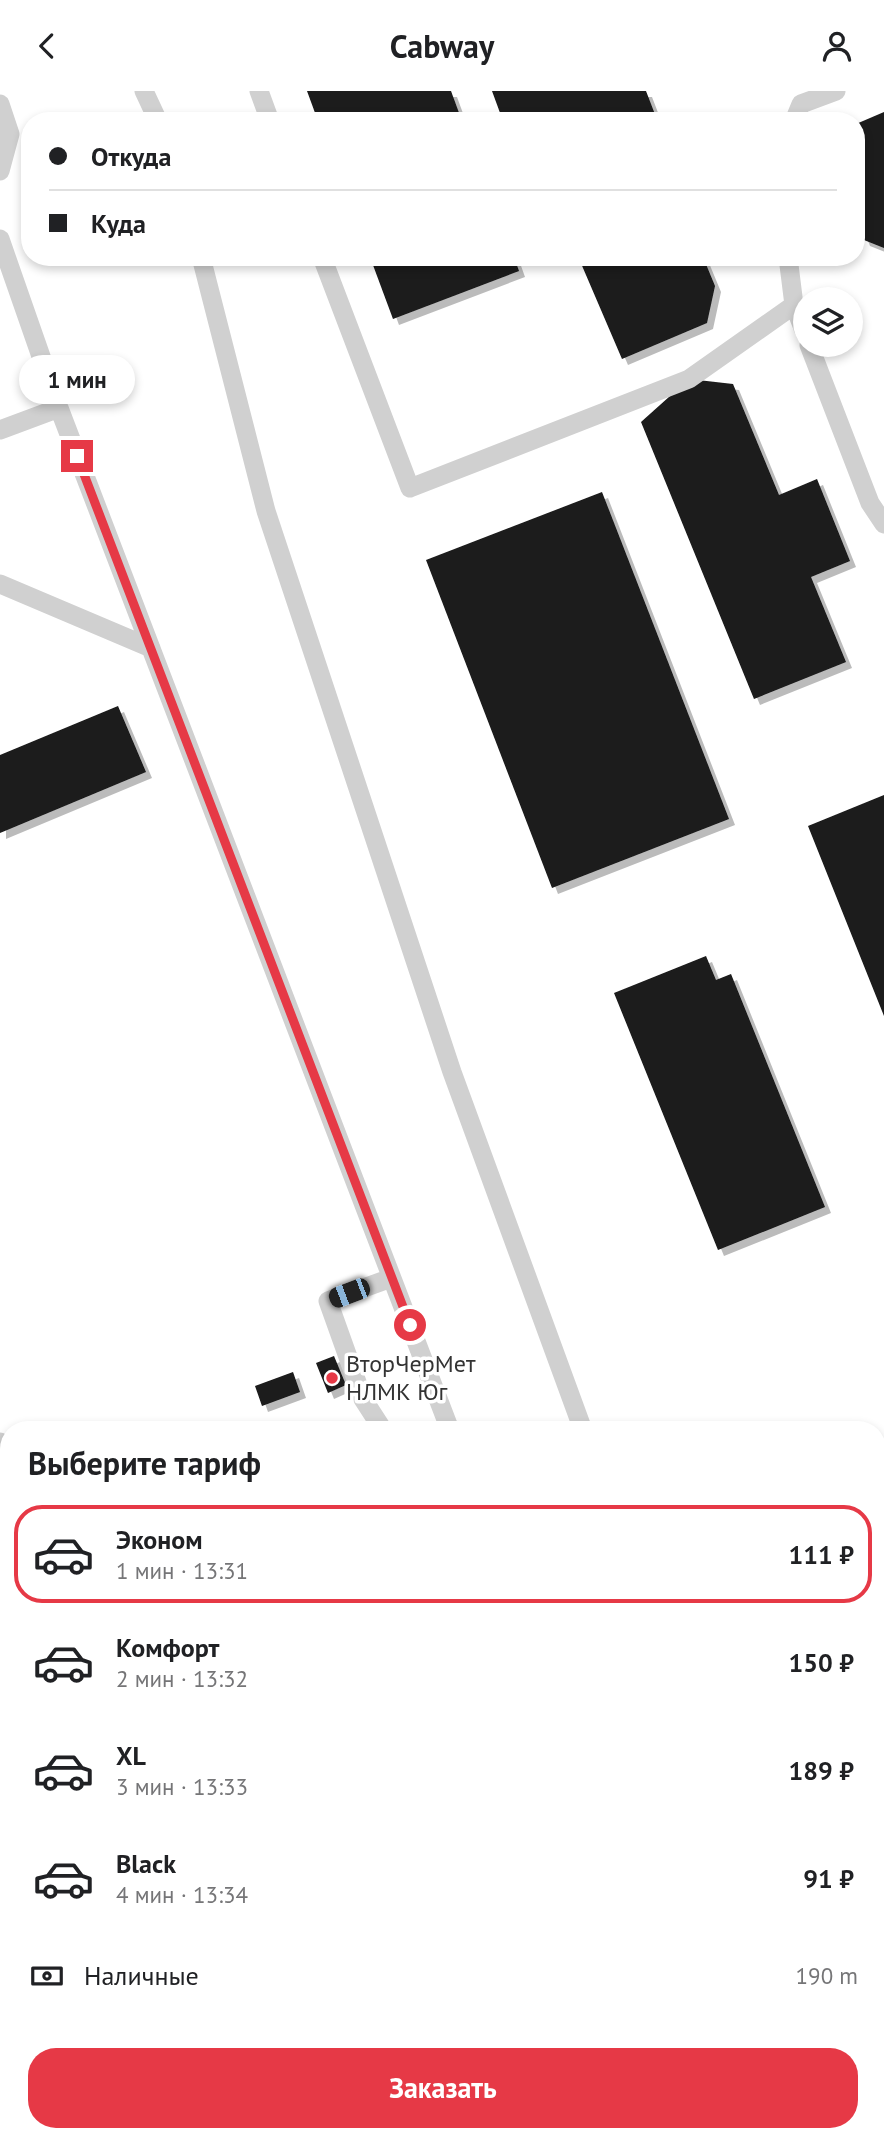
<!DOCTYPE html>
<html lang="ru">
<meta charset="utf-8">
<style>
:root{--surface:#fff;--page:#f2f2f2;--text:#202124;--muted:#757577;--line:#e0e0e0;--accent:#e63946}
body{margin:0;font-family:"PT Sans",sans-serif;background:var(--page);color:var(--text);height:100vh;display:flex;flex-direction:column;font-size:26px;white-space:nowrap}
*{box-sizing:border-box;margin:0}
p{font-size:23px;color:var(--muted)}
.icon{flex:none;width:38px;height:38px;fill:none;stroke:currentColor;stroke-width:2;stroke-linecap:round;stroke-linejoin:round}
.map{position:relative;flex:1;overflow:hidden}
.drawer{position:absolute;left:0px;top:1330px;width:886px;height:721px;display:flex;flex-direction:column;background:var(--surface);border-radius:28px 28px 0 0;box-shadow:0 4px 10px #0003}
.drawer>*{flex:none}
.hud{position:absolute;left:21px;top:21px;width:844px;height:154px;border-radius:28px;box-shadow:0 4px 10px #0003;display:grid;align-content:center;height:154px;padding:0 28px;background:var(--surface)}
.buttons{position:absolute;left:793px;top:196px;display:grid;gap:14px}
.buttons a{display:grid;place-items:center;width:70px;height:70px;border-radius:50%;background:var(--surface);box-shadow:0 4px 10px #0003;font-size:35px}
.end{position:absolute;width:32px;height:32px;margin:-16px;border:9px solid #e63946;background:#fff;box-shadow:0 0 0 4px #fff}
.from{border-radius:50%}
.bubble{position:absolute;height:49px;border-radius:24px;background:var(--surface);box-shadow:0 4px 10px #0003;font-size:23px;font-weight:700;line-height:49px;text-align:center}
.car{position:absolute;width:21px;height:42px;margin:-21px -10px;border-radius:9px;box-shadow:0 0 5px 2px #0007;background:linear-gradient(#222 24%,#8ab4d8 0 40%,#222 0 76%,#8ab4d8 0 86%,#222 0)}
.hud b{display:flex;align-items:center;gap:24px;height:66px;font-size:26px}
.hud b+b{border-top:2px solid var(--line)}
.hud i{width:18px;height:18px;background:var(--text)}
ul{padding:0;list-style:none}
li{display:flex;align-items:center;gap:21px;height:98px;margin:0 14px 10px;padding:0 14px;border:4px solid transparent;border-radius:28px}
li div{flex:1}
li b{display:block;font-size:26px}
li em{font-style:normal;font-weight:700}
li.current{border-color:var(--accent)}
li>.icon{width:63px;height:63px;stroke-width:1.5}
h2{padding:0 28px;font-size:32px;line-height:84px}
.pay{display:flex;align-items:center;gap:18px;height:77px;padding:0 28px;font-size:26px}
.pay p{margin-inline-start:auto}
.primary-button{display:flex;gap:14px;margin-top:auto;padding:14px 28px}
.primary-button a{flex:1;height:80px;border-radius:28px;background:var(--accent);color:#fff;font-size:28px;font-weight:700;line-height:80px;text-align:center}
header{display:flex;justify-content:space-between;align-items:center;height:91px;padding:0 28px;background:var(--surface);font-size:32px;font-weight:700}
.map>svg:first-child{display:block}
.building{fill:#1a1a1a;filter:url(#shadow)}
.lines{fill:none;stroke-linecap:round;stroke-linejoin:round}
.path{stroke:#cdcdcd;stroke-width:4.5;stroke-dasharray:3.5 3.5;stroke-linecap:butt}
.lane{stroke:#d0d0d0;stroke-width:19}
.primary{stroke:#ababab;stroke-width:38}
.route{stroke:#e63946;stroke-width:9}
.poi-dot{fill:#e63946;stroke:#fff;stroke-width:2.5}
.labels{text-anchor:middle;stroke-width:7;stroke-linejoin:round;paint-order:stroke}
.poi-label{font-size:24px;fill:#333;stroke:#fff;text-anchor:start}
</style>
<header><svg class="icon" aria-label="back" viewBox="0 0 24 24"><path d="M15 5l-7 7 7 7"/></svg>Cabway<svg class="icon" aria-label="person" viewBox="0 0 24 24"><circle cx="12" cy="8" r="4"/><path d="M4 21q1-7 8-7t8 7"/></svg></header>
<div class="map">
<svg width="884" height="2051" viewBox="0 0 884 2051">
<defs>
<filter id="shadow"><feDropShadow dx="6" dy="6" stdDeviation="0" flood-color="#0004"/></filter>
</defs>
<rect width="100%" height="100%" fill="#fff"/>
<path class="building" d="M307 0H451L462 30H318Z
M492 0H646L656 26 646 30H503Z
M884 21V157L864 149 856 129V33Z
M370 166H514L519 180 393 228Z
M589 166H703L715 195 707 232 622 268 580 170Z
M689 288 733 293 779 404 817 388 850 470 811 486 846 571 754 608 641 331Z
M602 401 729 728 552 797 426 469Z
M118 615 146 681 0 742V664Z
M884 704V925L808 735Z
M706 865 716 889 731 883 825 1116 718 1159 614 902Z
M334 1265 346 1294 328 1302 316 1272Z
M293 1281 300 1301 262 1315 255 1295Z
M44 2042H772L775 2051H43Z"/>
<g class="lines">
<path class="path" d="M877 1618 884 1616
M0 1708 9 1709"/>
<path class="lane" d="M144 0 158 30
M259 0 270 30
M0 13 10 43 0 80
M794 30 801 13 836 0
M0 148 59 317 450 1339
M201 166 266 420 452 981 583 1339
M322 166 410 397 689 288 794 214
M788 166 794 214 805 242
M809 254 870 412 884 433
M0 339 59 317
M0 493 151 557
M383 1339 363 1308 328 1210 391 1187
M0 1351 9 1374
M0 1448 9 1450
M0 1656 9 1657
M0 1861 9 1862
M0 1914 9 1915
M868 2042 871 2051"/>
<path class="primary" d="M877 1660 884 1658
M877 1699 884 1696
M0 1752 9 1753
M0 1789 9 1790"/>
</g>
<g class="lines">
<path class="route" d="M77 365 410 1234"/>
</g>
<circle class="poi-dot" cx="332" cy="1287" r="7"/>
<g class="labels">
<g class="poi-label">
<text x="346" y="1281">ВторЧерМет<tspan x="346" dy="28">НЛМК Юг</tspan></text>
</g>
</g>
</svg>
<div class="buttons">
<a><svg class="icon" aria-label="layers" viewBox="0 0 24 24"><path d="M12 4l9 5-9 5-9-5zM3 14l9 5 9-5"/></svg></a>
</div>
<i class="end from" style="left:410px;top:1234px"></i>
<i class="end" style="left:77px;top:365px"></i>
<div class="bubble" style="left:19px;top:264px;width:116px">1 мин</div>
<i class="car" style="left:349px;top:1202px;rotate:249deg"></i>
<div class="hud">
<b><i class="from"></i>Откуда</b>
<b><i></i>Куда</b>
</div>
<section class="drawer">
<h2>Выберите тариф</h2>
<ul>
<li class="current"><svg class="icon" aria-label="car" viewBox="0 0 24 24"><path d="M5 17H2v-5l4-1 3-4h7l3 4 3 1v5h-3M9 17h6M6 11h13"/><circle cx="7" cy="17" r="2"/><circle cx="17" cy="17" r="2"/></svg><div><b>Эконом</b><p>1 мин · 13:31</p></div><em>111 ₽</em></li>
<li><svg class="icon" aria-label="car" viewBox="0 0 24 24"><path d="M5 17H2v-5l4-1 3-4h7l3 4 3 1v5h-3M9 17h6M6 11h13"/><circle cx="7" cy="17" r="2"/><circle cx="17" cy="17" r="2"/></svg><div><b>Комфорт</b><p>2 мин · 13:32</p></div><em>150 ₽</em></li>
<li><svg class="icon" aria-label="car" viewBox="0 0 24 24"><path d="M5 17H2v-5l4-1 3-4h7l3 4 3 1v5h-3M9 17h6M6 11h13"/><circle cx="7" cy="17" r="2"/><circle cx="17" cy="17" r="2"/></svg><div><b>XL</b><p>3 мин · 13:33</p></div><em>189 ₽</em></li>
<li><svg class="icon" aria-label="car" viewBox="0 0 24 24"><path d="M5 17H2v-5l4-1 3-4h7l3 4 3 1v5h-3M9 17h6M6 11h13"/><circle cx="7" cy="17" r="2"/><circle cx="17" cy="17" r="2"/></svg><div><b>Black</b><p>4 мин · 13:34</p></div><em>91 ₽</em></li>
</ul>
<div class="pay"><svg class="icon" aria-label="cash" viewBox="0 0 24 24"><path d="M3 7h18v10H3z"/><circle cx="12" cy="12" r="2"/></svg>Наличные<p>190 m</p></div>
<div class="primary-button"><a>Заказать</a></div>
</section>
</div>
